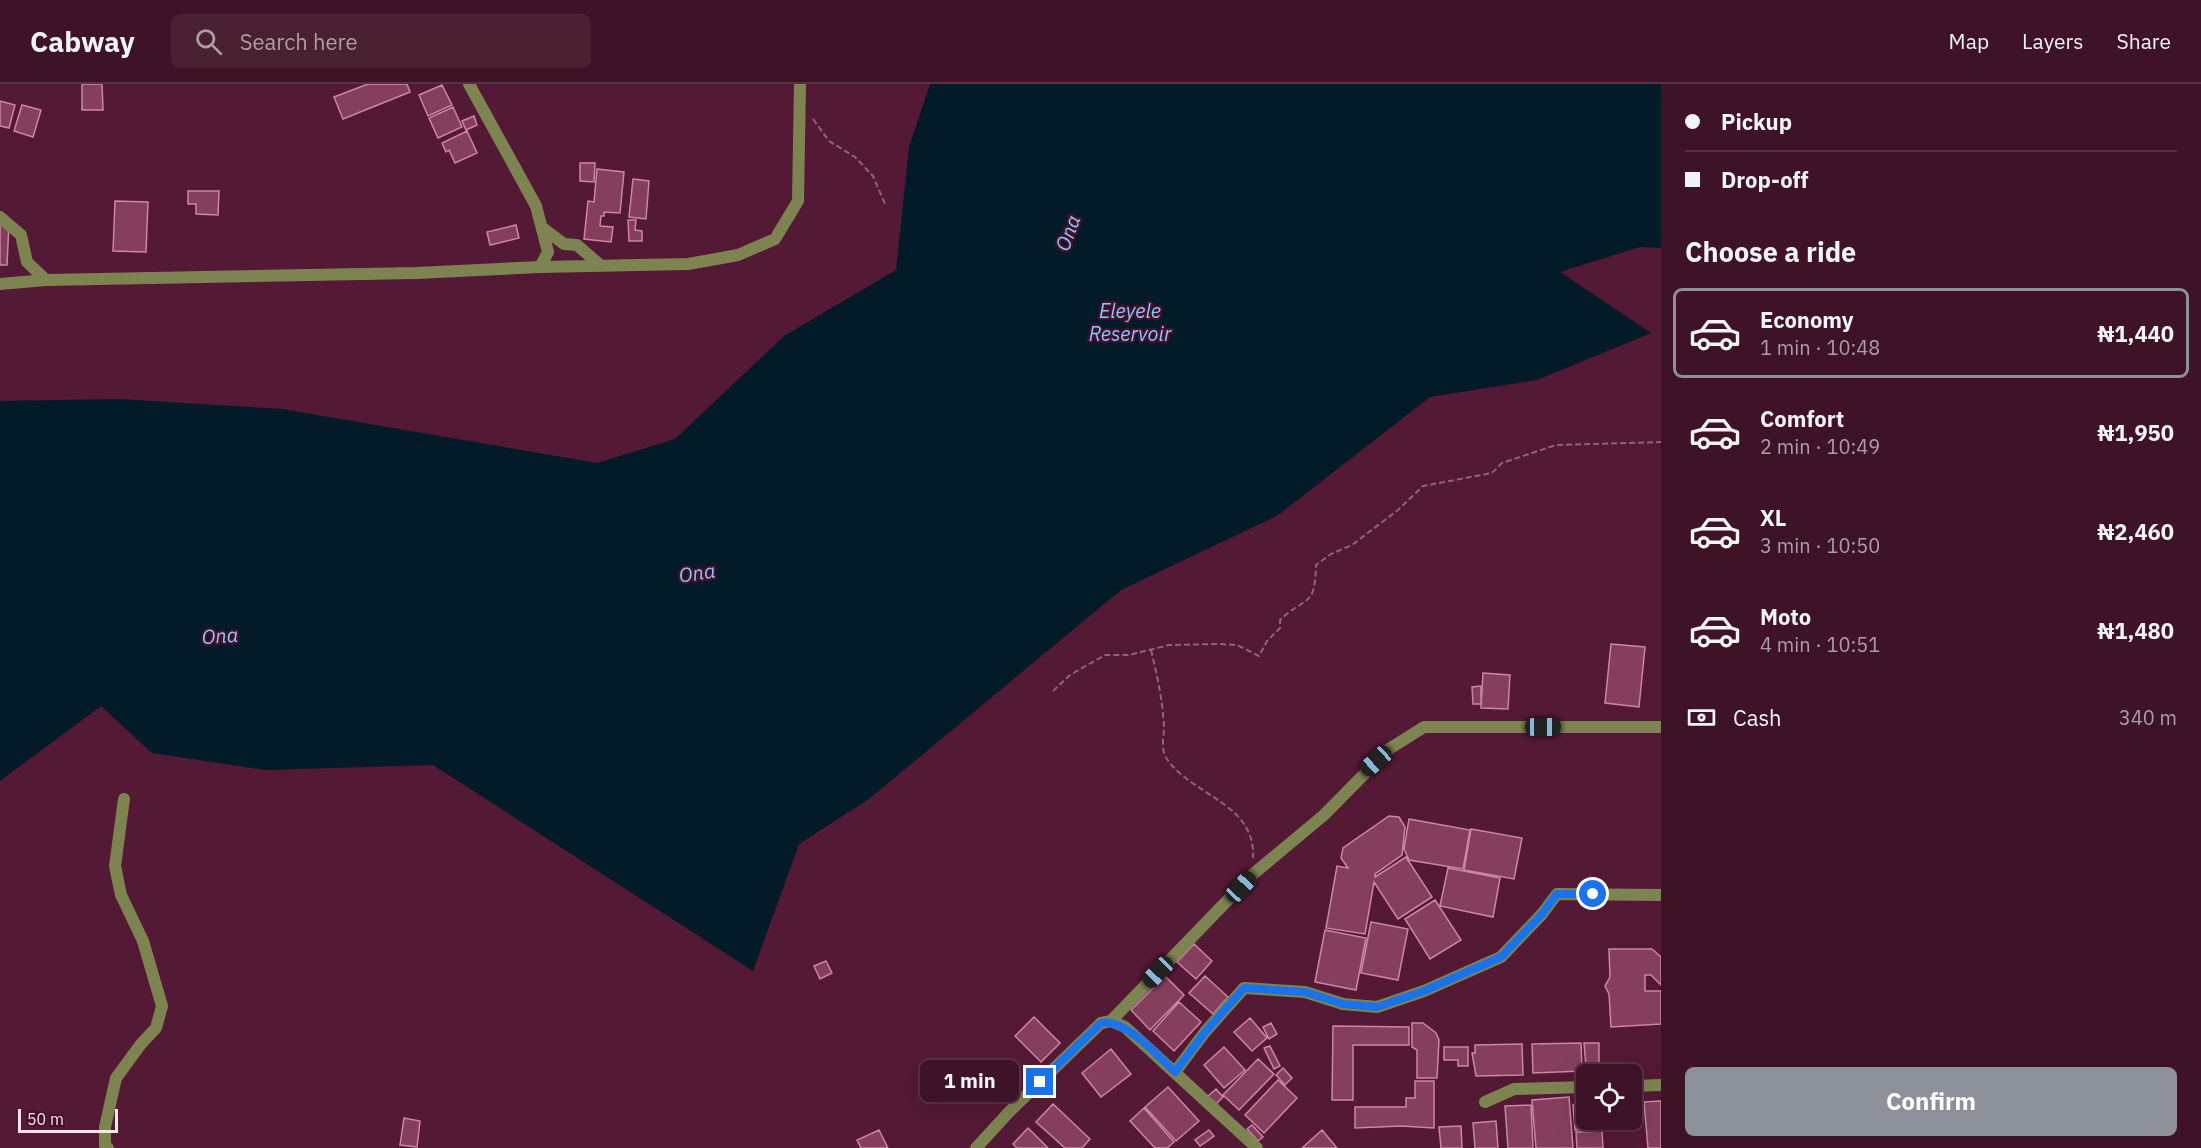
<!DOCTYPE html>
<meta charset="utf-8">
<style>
:root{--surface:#3f1327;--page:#4a2033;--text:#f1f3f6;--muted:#ad9ea7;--line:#583244;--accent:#8c9099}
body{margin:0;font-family:"IBM Plex Sans",sans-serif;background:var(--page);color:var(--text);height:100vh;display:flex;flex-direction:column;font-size:22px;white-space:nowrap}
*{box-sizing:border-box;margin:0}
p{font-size:20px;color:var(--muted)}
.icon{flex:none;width:33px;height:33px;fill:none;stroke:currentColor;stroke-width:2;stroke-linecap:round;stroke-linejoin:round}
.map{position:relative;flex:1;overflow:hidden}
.drawer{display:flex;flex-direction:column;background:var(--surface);width:540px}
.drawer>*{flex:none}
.banner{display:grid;align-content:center;height:132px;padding:0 24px;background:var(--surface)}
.tools{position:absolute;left:1576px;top:980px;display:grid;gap:12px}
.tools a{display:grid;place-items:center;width:66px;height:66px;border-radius:9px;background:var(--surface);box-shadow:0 6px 24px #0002,0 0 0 2px var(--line);font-size:30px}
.scale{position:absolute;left:18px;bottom:15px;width:100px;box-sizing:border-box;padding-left:6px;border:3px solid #fae3eb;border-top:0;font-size:16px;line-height:21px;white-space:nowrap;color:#fae3eb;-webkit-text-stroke:4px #480e2a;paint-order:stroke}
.end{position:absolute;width:27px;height:27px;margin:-14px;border:8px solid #1a73e8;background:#fff;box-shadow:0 0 0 3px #fff}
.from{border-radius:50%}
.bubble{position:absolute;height:42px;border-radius:9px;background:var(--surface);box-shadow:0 6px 24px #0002,0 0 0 2px var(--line);font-size:20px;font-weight:700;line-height:42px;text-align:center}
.car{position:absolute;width:18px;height:36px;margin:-18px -9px;border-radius:8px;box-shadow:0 0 4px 2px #0007;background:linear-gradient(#222 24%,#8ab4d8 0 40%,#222 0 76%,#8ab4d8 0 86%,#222 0)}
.banner b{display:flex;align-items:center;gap:21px;height:57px;font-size:22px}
.banner b+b{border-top:2px solid var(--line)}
.banner i{width:15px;height:15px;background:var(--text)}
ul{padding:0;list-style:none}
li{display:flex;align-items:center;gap:18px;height:90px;margin:0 12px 9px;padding:0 12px;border:3px solid transparent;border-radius:9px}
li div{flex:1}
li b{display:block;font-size:22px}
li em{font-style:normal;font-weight:700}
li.on{border-color:var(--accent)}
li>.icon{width:54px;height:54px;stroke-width:1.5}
h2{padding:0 24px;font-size:27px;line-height:72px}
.pay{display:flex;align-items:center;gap:15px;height:66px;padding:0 24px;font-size:22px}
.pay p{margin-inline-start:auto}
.button{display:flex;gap:12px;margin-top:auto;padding:12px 24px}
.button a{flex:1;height:69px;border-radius:9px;background:var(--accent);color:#fff;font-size:24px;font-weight:700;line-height:69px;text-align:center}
header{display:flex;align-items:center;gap:36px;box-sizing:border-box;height:84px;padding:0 30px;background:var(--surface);border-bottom:2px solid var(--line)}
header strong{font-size:28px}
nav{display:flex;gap:33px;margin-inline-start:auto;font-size:21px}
.search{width:420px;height:54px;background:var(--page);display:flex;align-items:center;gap:15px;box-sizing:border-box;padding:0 21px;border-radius:9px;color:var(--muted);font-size:22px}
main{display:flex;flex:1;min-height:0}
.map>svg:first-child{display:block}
.water{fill:#031b29}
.building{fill:#853f5c;stroke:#cd87a2;stroke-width:1.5}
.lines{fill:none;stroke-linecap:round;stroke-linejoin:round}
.path{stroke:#926478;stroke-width:2;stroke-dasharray:6 3;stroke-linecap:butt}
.minor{stroke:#7d8451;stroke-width:12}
.route{stroke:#1a73e8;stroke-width:8}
.labels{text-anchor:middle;stroke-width:4.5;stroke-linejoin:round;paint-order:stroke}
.water-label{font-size:20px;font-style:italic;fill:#7bcefe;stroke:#480e2a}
</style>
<header>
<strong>Cabway</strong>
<div class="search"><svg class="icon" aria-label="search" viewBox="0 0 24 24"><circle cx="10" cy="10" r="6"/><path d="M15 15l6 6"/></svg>Search here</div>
<nav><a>Map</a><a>Layers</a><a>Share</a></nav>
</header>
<main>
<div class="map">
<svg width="1661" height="1064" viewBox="0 0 1661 1064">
<rect width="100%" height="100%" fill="#541934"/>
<path class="water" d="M930 0H1661V164L1640 163 1560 188 1651 249 1537 296 1430 313 1277 432 1121 506 869 715 799 760 753 887 433 681 265 686 152 669 101 622 0 697V317L120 315 282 325 597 379 675 355 784 252 896 186 909 63Z"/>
<path class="building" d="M82 0H102L103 26H82Z
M368 0H407L410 8 343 35 334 13Z
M442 1 452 21 428 32 419 11Z
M0 17 15 21 9 44 0 42Z
M22 21 41 26 33 53 14 47Z
M453 23 462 43 438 54 429 34Z
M474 32 477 41 466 46 462 37Z
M467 47 477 69 455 79 449 66 446 68 442 59Z
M580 79H595L594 98 580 97Z
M597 85 624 88 620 129 604 128V132H601L600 142 613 143 611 158 584 155 588 117 594 118Z
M633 95 649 97 646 135 629 133Z
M188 107H219L218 131 196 130V120H188Z
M115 117 148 118 146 168 113 167Z
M628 136H636L635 146 642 147V157H629Z
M0 140H9L7 181H0Z
M516 141 519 154 490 161 487 148Z
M1611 560 1645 563 1639 623 1605 619Z
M1483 589 1510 591 1508 625 1481 624Z
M1481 602V620H1473L1472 603Z
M1389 732 1399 733 1405 743 1402 771 1375 790V793L1406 773 1432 813 1398 835 1374 798 1365 850 1326 844 1337 782 1348 784 1341 774 1343 764Z
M1409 735 1470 746 1463 785 1409 776 1404 765Z
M1471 745 1522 754 1514 795 1464 786Z
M1448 784 1500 794 1493 833 1440 822Z
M1435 816 1461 856 1430 875 1405 835Z
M1371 838 1408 845 1398 896 1361 889Z
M1325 846 1366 854 1356 906 1315 898Z
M1194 860 1212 877 1196 895 1177 878Z
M1609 865H1652L1661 873V901L1651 891H1645V907H1661V940L1611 943 1609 910 1605 902 1610 893Z
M826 877 832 889 820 895 814 882Z
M1165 892 1184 911 1150 946 1131 926Z
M1205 892 1228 913 1213 930 1189 909Z
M1179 918 1201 938 1174 967 1153 947Z
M1034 933 1060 959 1041 978 1015 952Z
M1250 934 1267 954 1252 967 1234 948Z
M1271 939 1277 950 1269 955 1263 943Z
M1412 939H1423L1436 949 1439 956 1437 994H1417V966L1412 963Z
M1333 942 1409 943V961H1353V1016H1332Z
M1581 959 1582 987 1533 989 1532 960Z
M1584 959H1599V990H1587V994Z
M1522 960 1523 991 1476 992 1472 969H1475V961Z
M1270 962 1280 982 1274 985 1264 964Z
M1224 963 1245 986 1224 1004 1204 981Z
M1444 963H1468V982H1458V976H1444Z
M1111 965 1131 990 1101 1013 1082 989Z
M1258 975 1274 990 1239 1026 1223 1011Z
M1283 984 1292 994 1285 1001 1276 991Z
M1278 996 1297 1014 1264 1049 1245 1031Z
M1415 997H1434V1044L1401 1042 1355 1044V1023H1406V1014H1415Z
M1168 1003 1199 1037 1176 1057 1145 1023Z
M1216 1005 1223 1013 1215 1021 1207 1013Z
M1569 1013 1573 1064H1536L1532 1016Z
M1636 1017 1638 1044 1613 1046 1612 1035H1632V1018Z
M1661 1017V1064H1648L1644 1018Z
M1053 1020 1090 1055 1082 1064H1065L1036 1038Z
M1587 1020V1035H1600L1601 1044 1575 1046 1573 1021Z
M1531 1021 1533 1064H1508L1505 1022Z
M1144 1024 1174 1058 1167 1064H1155L1130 1037Z
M404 1034 420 1037 417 1063 400 1061Z
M1496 1037 1498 1064H1475L1473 1039Z
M1252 1041 1263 1053 1258 1057 1247 1045Z
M1461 1042 1462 1064H1441L1439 1043Z
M1028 1044 1048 1064H1017L1013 1060Z
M879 1046 888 1064H861L857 1056Z
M1209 1046 1214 1052 1200 1062 1195 1056Z
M1322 1046 1337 1064H1302Z
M1602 1047 1603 1064H1577L1576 1048Z"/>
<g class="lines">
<path class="path" d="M813 35 829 57 855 73 873 92 885 120
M1151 566C1157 591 1163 618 1164 643 1164 655 1160 664 1167 675 1192 712 1256 719 1253 774
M1053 607 1070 591 1105 571H1129L1169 561 1218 560 1237 561 1259 572 1267 557 1280 544V536C1306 511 1315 525 1316 481L1331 470 1352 461 1398 426 1423 402 1492 389 1502 379 1556 361 1661 358"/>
<path class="minor" d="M0 133 21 151 27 178 46 196
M544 145 564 160 577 161 600 181
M540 183 688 180 738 171 775 155 798 117 800 0
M0 200 46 196 416 189 540 183 548 168 536 122 469 0
M1111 937 1125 943 1257 1064
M1175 988 1205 948 1244 904 1305 908 1343 920 1377 923 1424 907 1501 873 1542 830 1557 810 1661 811
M1632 1002 1661 1001
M1485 1018 1514 1005 1587 1003
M108 1064 105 1061V1043L116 994 141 960 156 944 162 922 143 857 121 811 115 782 124 715
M976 1064 1009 1028 1101 939 1111 937 1252 791 1324 731 1389 665 1424 643H1661"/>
</g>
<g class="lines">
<path class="route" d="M1040 998 1101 939C1125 934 1158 972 1175 988L1205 948 1244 904 1305 908 1343 920 1377 923 1424 907 1501 873 1542 830 1557 810H1593"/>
</g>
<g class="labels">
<g class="water-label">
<text transform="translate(1068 149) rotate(-70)" y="7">Ona</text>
<text x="1130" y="234">Eleyele<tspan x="1130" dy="23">Reservoir</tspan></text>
<text transform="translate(697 489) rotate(-9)" y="7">Ona</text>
<text transform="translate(220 552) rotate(-4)" y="7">Ona</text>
</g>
</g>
</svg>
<div class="tools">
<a><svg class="icon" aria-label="locate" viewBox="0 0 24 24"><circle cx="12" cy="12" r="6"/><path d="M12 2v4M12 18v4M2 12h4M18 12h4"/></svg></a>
</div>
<div class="scale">50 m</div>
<i class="end from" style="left:1593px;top:810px"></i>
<i class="end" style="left:1040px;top:998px"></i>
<div class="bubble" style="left:920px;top:976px;width:99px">1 min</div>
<i class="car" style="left:1543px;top:643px;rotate:90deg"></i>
<i class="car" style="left:1376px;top:677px;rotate:228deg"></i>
<i class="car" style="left:1241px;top:803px;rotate:43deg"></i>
<i class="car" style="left:1158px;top:888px;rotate:224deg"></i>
</div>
<section class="drawer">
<div class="banner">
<b><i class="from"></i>Pickup</b>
<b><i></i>Drop-off</b>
</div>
<h2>Choose a ride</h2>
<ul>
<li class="on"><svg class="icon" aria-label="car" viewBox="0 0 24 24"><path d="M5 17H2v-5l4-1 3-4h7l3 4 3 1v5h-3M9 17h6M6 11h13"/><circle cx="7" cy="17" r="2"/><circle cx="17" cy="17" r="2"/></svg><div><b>Economy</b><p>1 min · 10:48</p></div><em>₦1,440</em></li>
<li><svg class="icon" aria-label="car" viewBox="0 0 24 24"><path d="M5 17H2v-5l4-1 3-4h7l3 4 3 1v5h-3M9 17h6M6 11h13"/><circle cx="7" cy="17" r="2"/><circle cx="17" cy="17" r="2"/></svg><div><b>Comfort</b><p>2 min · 10:49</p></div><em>₦1,950</em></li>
<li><svg class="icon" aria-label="car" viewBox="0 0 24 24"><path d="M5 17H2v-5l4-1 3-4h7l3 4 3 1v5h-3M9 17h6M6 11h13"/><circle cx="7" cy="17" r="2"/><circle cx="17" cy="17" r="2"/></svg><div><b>XL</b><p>3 min · 10:50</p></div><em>₦2,460</em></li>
<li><svg class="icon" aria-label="car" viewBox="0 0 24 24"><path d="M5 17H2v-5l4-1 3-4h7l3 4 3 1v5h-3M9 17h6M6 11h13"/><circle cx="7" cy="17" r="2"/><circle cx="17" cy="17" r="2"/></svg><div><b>Moto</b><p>4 min · 10:51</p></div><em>₦1,480</em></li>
</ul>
<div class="pay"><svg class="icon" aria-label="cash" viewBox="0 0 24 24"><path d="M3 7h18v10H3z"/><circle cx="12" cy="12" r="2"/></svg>Cash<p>340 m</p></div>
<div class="button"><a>Confirm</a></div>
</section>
</main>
